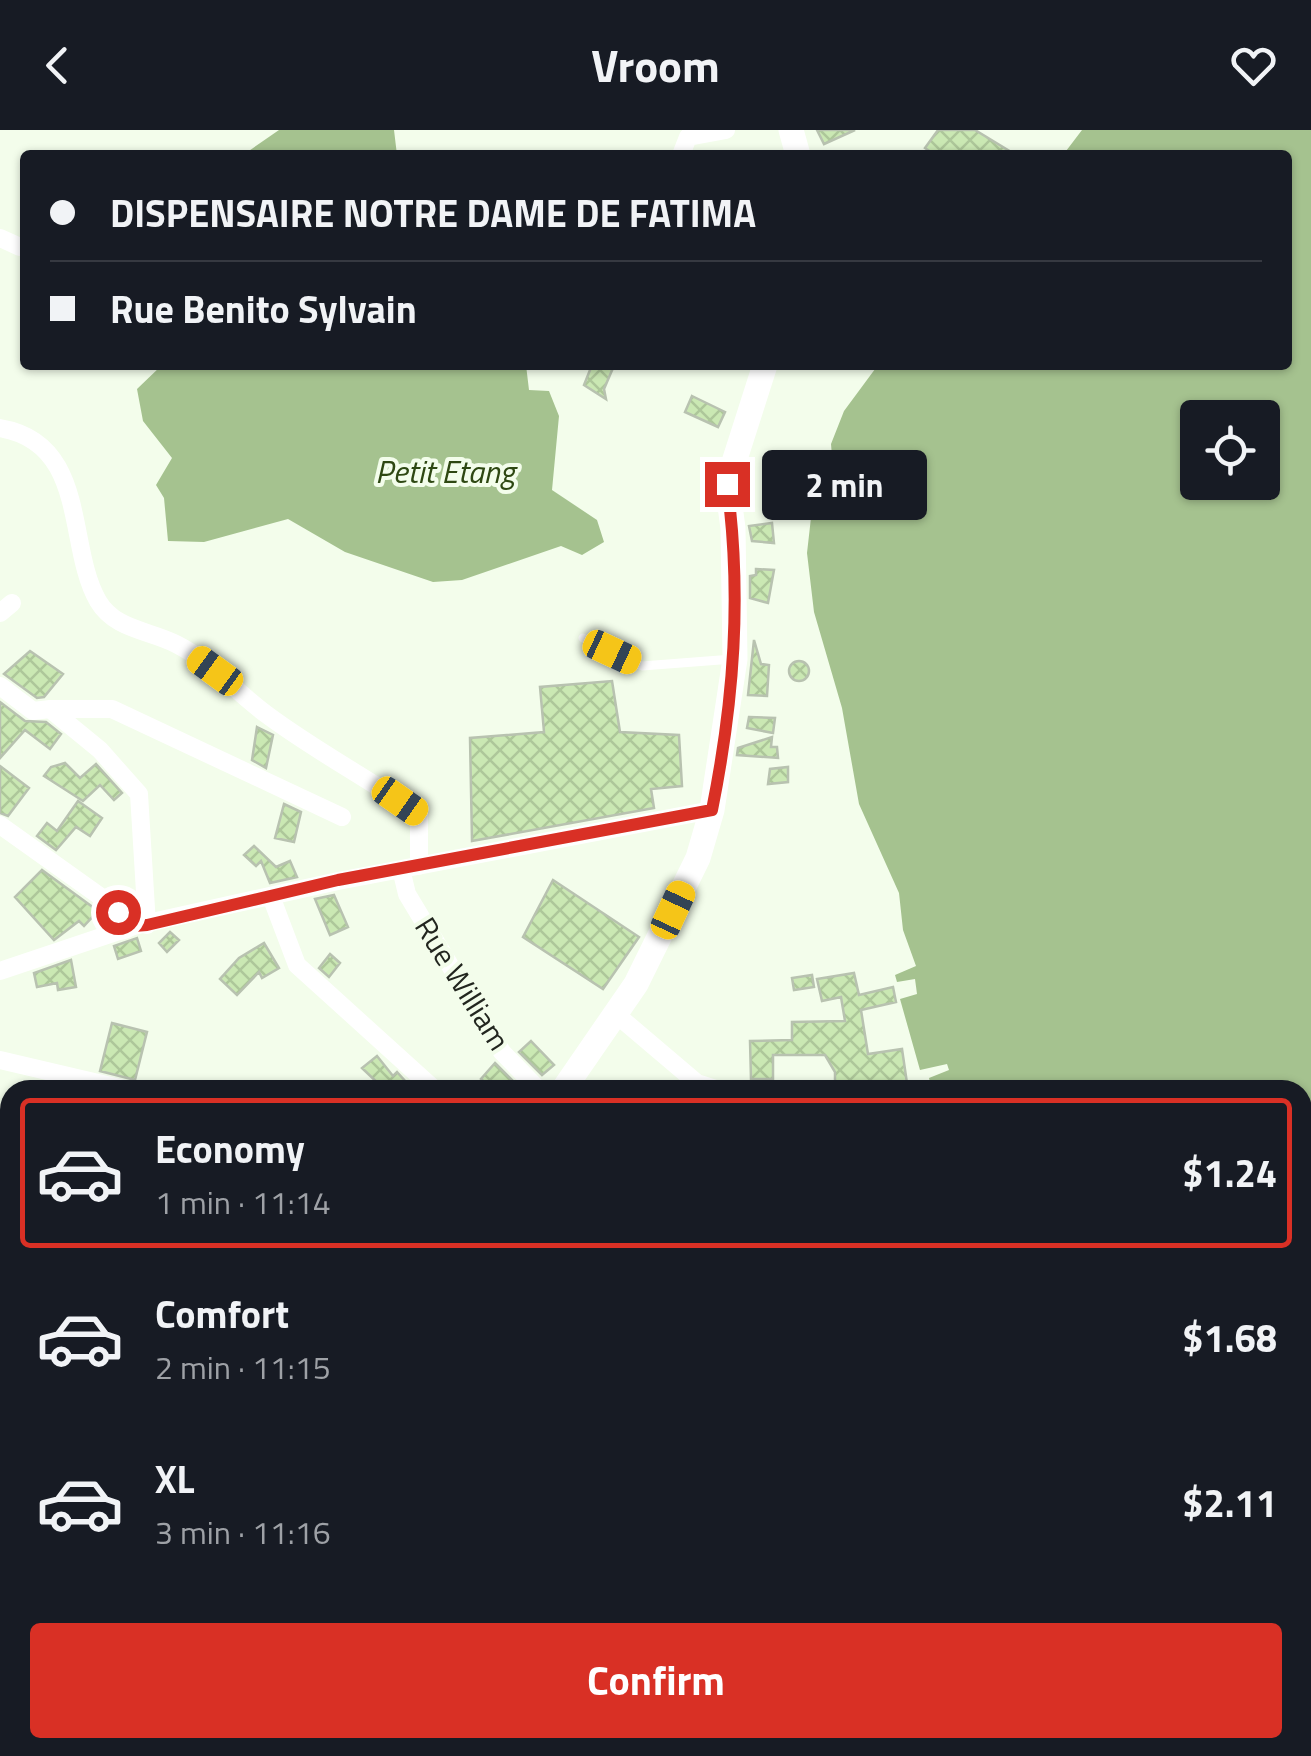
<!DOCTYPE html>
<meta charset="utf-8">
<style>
:root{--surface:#171b24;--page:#20242c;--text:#f1f3f6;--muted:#9ea1a6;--line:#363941;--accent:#d93025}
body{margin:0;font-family:"Titillium Web",sans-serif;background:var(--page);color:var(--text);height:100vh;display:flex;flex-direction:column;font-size:38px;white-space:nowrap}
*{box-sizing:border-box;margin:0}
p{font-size:32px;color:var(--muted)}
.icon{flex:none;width:55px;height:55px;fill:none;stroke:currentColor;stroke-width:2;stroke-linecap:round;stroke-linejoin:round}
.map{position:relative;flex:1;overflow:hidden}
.side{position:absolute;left:0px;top:950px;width:1312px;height:678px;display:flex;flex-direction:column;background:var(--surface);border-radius:30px 30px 0 0;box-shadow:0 2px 8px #0004}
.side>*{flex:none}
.guide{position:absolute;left:20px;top:20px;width:1272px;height:220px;border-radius:10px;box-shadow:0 2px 8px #0004;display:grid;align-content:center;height:220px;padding:0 30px;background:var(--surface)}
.buttons{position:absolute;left:1180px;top:270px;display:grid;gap:20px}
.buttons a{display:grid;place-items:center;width:100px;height:100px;border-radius:10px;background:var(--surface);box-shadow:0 2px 8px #0004;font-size:50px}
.end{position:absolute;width:45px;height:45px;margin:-22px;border:12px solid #d93025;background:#fff;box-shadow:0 0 0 5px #fff}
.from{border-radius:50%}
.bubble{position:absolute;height:70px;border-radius:10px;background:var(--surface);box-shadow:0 2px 8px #0004;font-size:32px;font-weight:700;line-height:70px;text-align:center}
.car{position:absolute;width:30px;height:60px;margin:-30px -15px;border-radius:12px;box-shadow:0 0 8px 2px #0007;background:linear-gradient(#f5c518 24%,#345 0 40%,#f5c518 0 76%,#345 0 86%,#f5c518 0)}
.guide b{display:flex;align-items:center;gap:35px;height:95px;font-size:38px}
.guide b+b{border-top:2px solid var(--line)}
.guide i{width:25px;height:25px;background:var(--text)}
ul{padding:18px 0 0;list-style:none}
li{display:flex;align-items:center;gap:30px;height:150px;margin:0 20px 15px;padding:0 10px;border:5px solid transparent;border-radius:10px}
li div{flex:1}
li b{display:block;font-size:38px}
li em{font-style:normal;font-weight:700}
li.active{border-color:var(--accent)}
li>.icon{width:90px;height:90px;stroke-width:1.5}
.button{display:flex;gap:20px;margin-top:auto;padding:20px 30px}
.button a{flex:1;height:115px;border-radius:10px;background:var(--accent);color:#fff;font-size:40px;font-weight:700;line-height:115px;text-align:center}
header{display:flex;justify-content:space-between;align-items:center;height:130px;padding:0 30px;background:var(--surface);font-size:45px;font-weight:700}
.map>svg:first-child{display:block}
.water{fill:#a5c28f;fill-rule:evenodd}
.building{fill:url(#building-cross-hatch);stroke:#b8c2b0;stroke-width:2.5}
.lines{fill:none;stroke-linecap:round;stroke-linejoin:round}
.lane{stroke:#fff;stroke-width:9}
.street{stroke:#fff;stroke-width:18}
.secondary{stroke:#fff;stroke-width:25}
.route{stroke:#d93025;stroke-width:12}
.labels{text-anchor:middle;stroke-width:8;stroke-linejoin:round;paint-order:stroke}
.street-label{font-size:30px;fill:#22261f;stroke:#f3fdeb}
.water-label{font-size:32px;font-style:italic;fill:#2e4812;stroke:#f3fdeb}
</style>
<header><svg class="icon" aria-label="back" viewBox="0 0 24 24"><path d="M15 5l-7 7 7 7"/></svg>Vroom<svg class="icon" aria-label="heart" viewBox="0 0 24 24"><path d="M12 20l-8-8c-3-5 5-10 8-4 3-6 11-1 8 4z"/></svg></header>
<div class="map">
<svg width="1311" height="1626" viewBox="0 0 1311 1626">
<defs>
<pattern id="building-cross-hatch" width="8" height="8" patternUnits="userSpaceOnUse" patternTransform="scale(2.5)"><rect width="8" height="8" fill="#cae8b3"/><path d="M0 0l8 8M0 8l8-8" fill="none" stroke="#adc79a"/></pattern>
</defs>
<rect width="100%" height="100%" fill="#f3fdeb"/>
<path class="water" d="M279 0H394L397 25H243Z
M1082 0H1311V1626H1080L1078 1618H1302V960H932L929 948 949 940 947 934 920 940 900 869 917 864 915 849 897 852 895 845 916 836 903 800 899 763 859 674 842 578 814 482 807 423 813 370 827 354 833 338 831 314 844 281 878 235H1288V25H1063ZM1198 288H1262V352H1198Z
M162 235H526L529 260 549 261 559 286 552 360 597 390 604 412 582 425 561 416 462 450 433 452 345 422 288 389 204 412 168 411 164 368 156 355 172 328 143 291 137 259Z"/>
<path class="building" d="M817 0H855L824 14Z
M938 0H975L1016 25H935L925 18Z
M592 235 613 238 604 259 606 269 584 255Z
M692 266 725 282 718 297 685 282Z
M772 393 774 413 752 411 749 396Z
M756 439 774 440 768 473 750 468V446L756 445Z
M754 510 761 534 769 535 767 566 748 565Z
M30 521 63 544 44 567 37 568 4 544Z
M789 541a10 10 0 1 1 20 0a10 10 0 1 1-20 0Z
M612 551 620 602 679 605 682 656 651 659 654 678 472 711 470 608 544 602 540 557Z
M0 572 25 591 46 592 61 604 50 619 25 600 0 628Z
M749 587 775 588 773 603 747 598Z
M257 597 273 605 266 638 252 630Z
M772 607 771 617H777L778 628 737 625 738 618Z
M65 633 80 648 96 634 122 663 114 670 100 655 83 671 44 646 51 637Z
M0 636 29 658 8 686 0 683Z
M788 637V652L768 654 770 639Z
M78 671 102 688 90 706 76 697 56 720 37 706 47 693 57 701Z
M284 674 301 682 294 712 275 708Z
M254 716 276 737 290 731 297 747 270 753 261 731 256 736 244 725Z
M42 740 98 781 84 796 79 791 54 810 15 767Z
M553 750 639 807 603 859 523 807Z
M334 765 348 797 330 805 315 769Z
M170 802 179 810 167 822 159 813Z
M137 808 141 821 118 829 114 816Z
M264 813 279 838 262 848 259 842 237 865 220 849 239 828Z
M330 824 340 833 329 847 319 838Z
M71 830 76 857 58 860 57 853 37 857 34 843Z
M854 843 859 865 893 857 896 872 861 880 868 924 902 919 908 960H885L884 952 835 959V942L825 925H773V949H751L750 911 792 910V892L845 891 841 867 822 871 817 849Z
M812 845 814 857 794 860 792 848Z
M112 893 147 902 135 950 100 941Z
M531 911 554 935 542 945 519 922Z
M377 926 393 946 397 942 406 952 397 960H385L362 938Z
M495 933 522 960H493L481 949Z"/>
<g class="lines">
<path class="lane" d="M583 508 642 536 733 529"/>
<path class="street" d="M681 25 688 7 726 0
M0 108 20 117
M0 298C89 313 66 416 98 471 115 500 149 500 176 514 210 531 236 562 266 584 314 620 369 649 419 684V736
M0 483 12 473
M0 556 33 581 50 579 100 620 139 664 147 795
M50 579H112L342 687
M0 695 101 767 134 796
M401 739 407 764 502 922 539 960
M272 769 297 835 435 960
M0 841 134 796 338 751 712 680
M618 886 697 953 719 960
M0 930 128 960
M0 1144 10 1132
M0 1185 10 1196
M0 1262 10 1268
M0 1480 10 1489
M299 1618 301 1619
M570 1618 584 1623
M756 1618 758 1626
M938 1618 939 1626"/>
<path class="secondary" d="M791 0 798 25
M563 960 636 854 698 728 712 680 735 529 733 398 727 354 765 235
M0 1555 10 1545"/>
</g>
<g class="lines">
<path class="route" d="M118 782 134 796 147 795 338 750 712 680C734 571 742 465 727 354"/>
</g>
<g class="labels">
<g class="street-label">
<text transform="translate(462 854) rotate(58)" y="10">Rue William</text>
</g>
<g class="water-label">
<text x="445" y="353">Petit Etang</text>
</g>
</g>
</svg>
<div class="buttons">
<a><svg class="icon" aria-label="locate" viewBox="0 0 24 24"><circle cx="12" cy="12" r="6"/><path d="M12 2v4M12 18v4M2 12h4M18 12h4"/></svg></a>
</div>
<i class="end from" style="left:118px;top:782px"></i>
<i class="end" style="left:727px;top:354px"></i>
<div class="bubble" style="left:762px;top:320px;width:165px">2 min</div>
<i class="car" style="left:612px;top:522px;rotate:115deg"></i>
<i class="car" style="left:215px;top:541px;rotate:306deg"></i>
<i class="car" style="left:400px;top:671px;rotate:125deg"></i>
<i class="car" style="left:673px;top:780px;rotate:25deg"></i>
<div class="guide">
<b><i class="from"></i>DISPENSAIRE NOTRE DAME DE FATIMA</b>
<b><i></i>Rue Benito Sylvain</b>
</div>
<section class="side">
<ul>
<li class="active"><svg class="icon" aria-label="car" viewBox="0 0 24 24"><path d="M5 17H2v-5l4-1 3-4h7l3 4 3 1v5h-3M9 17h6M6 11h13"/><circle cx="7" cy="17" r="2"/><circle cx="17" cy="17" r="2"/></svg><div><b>Economy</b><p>1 min · 11:14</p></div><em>$1.24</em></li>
<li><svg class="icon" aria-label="car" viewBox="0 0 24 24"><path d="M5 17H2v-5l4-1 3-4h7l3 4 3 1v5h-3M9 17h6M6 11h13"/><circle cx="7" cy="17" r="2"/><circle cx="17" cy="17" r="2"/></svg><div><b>Comfort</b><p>2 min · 11:15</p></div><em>$1.68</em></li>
<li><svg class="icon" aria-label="car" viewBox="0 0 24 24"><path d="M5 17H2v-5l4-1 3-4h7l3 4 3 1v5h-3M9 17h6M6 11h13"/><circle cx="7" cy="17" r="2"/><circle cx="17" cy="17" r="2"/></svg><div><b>XL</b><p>3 min · 11:16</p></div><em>$2.11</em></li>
</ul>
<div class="button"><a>Confirm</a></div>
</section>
</div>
